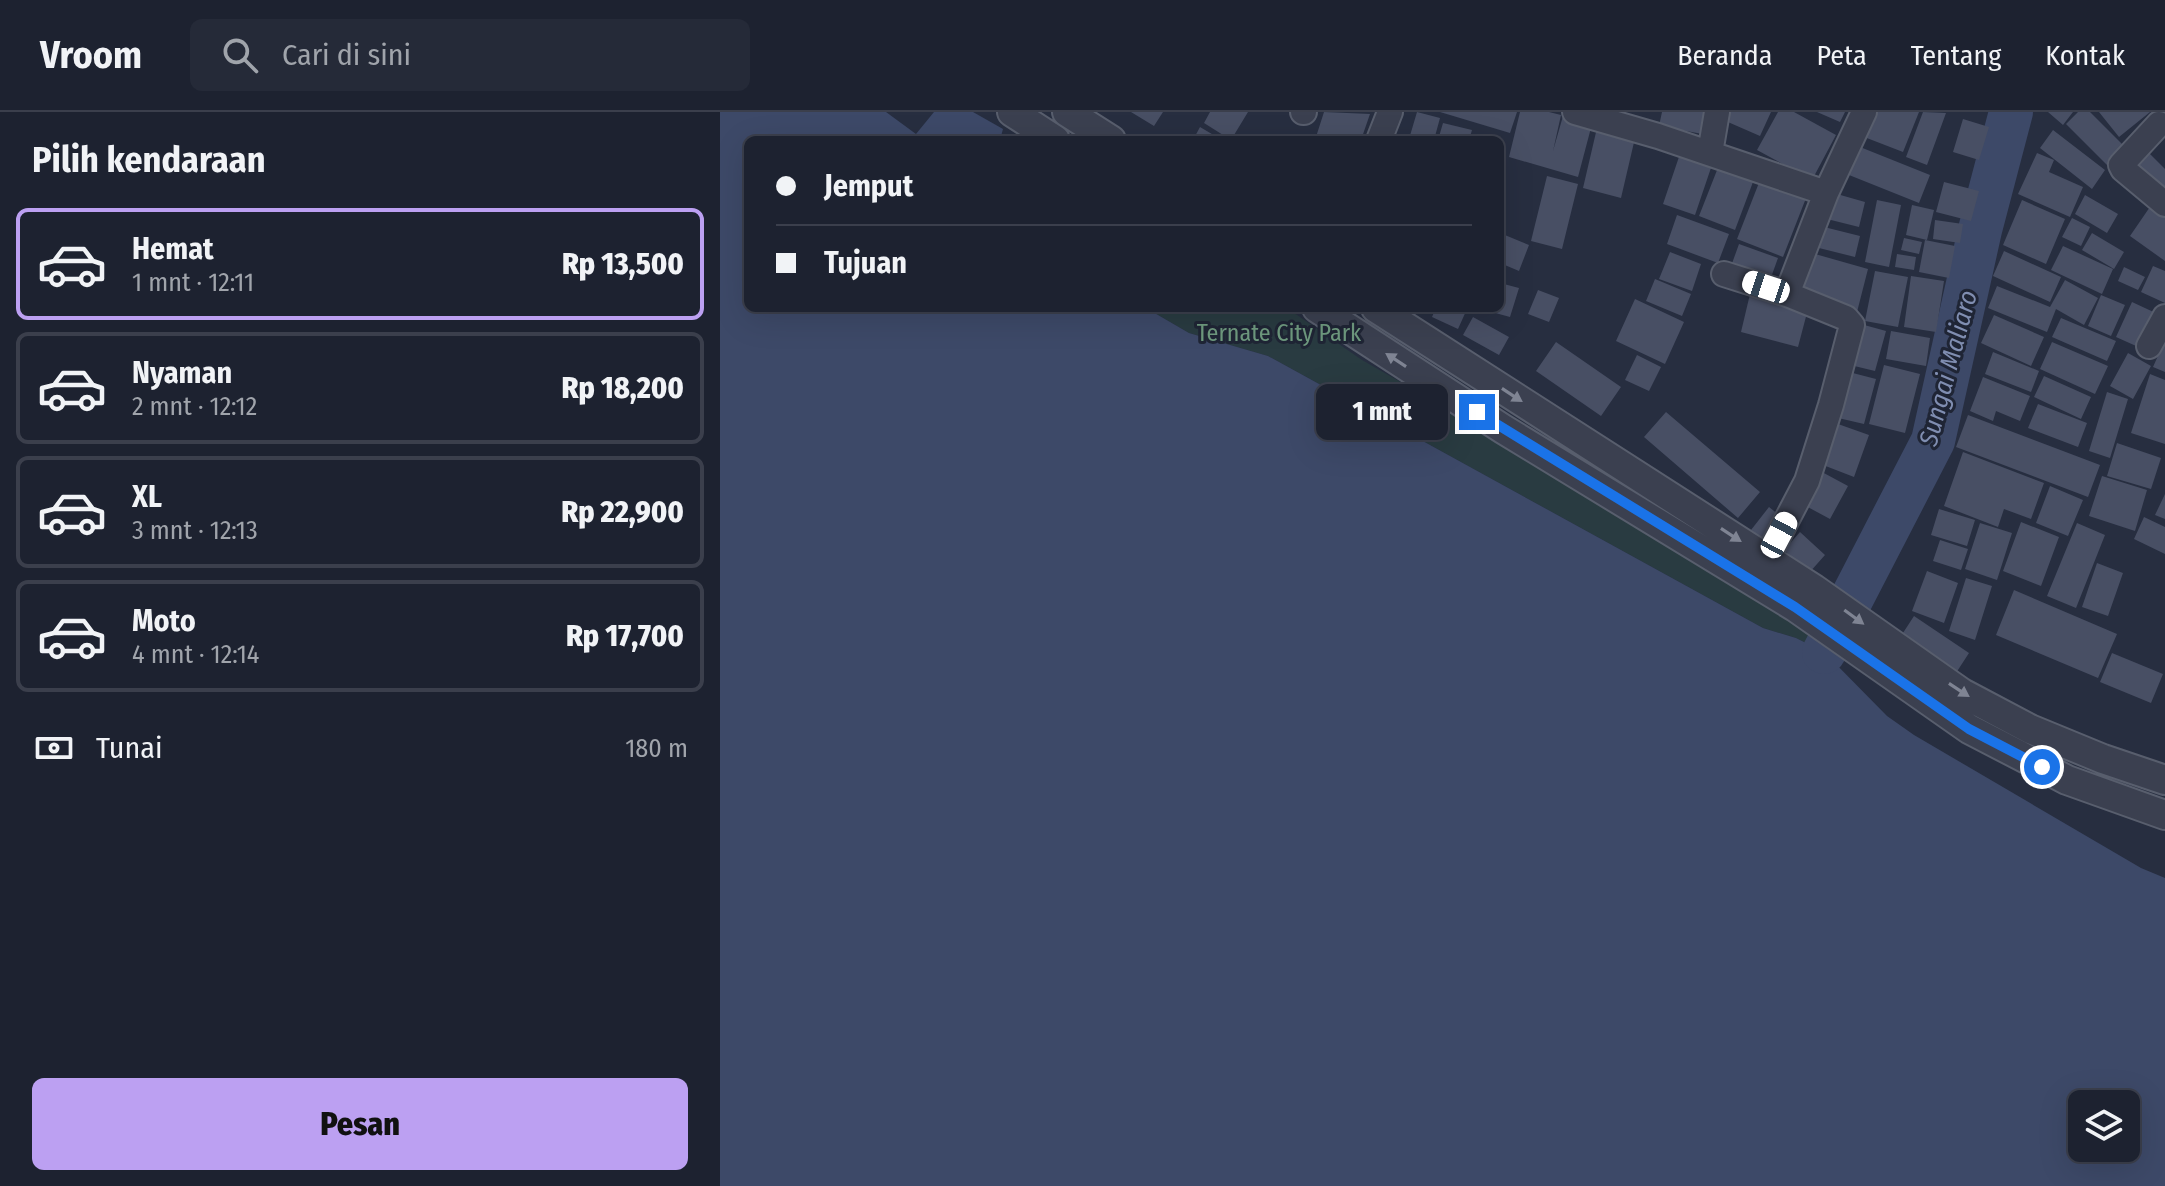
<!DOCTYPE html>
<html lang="id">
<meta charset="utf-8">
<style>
:root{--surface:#1d2230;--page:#252a38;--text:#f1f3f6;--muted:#a0a4ab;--line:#3b3f4c;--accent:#bca0f2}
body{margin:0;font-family:"Fira Sans Condensed",sans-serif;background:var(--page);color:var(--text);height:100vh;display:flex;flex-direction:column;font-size:30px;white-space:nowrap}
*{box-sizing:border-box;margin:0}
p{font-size:26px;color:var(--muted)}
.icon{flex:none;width:44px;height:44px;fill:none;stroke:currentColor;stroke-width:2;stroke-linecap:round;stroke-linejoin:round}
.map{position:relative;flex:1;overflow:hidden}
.side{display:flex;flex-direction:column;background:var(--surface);width:720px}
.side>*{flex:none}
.top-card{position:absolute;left:24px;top:24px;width:760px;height:176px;border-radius:12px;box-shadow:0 8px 32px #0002,0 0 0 2px var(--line);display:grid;align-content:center;height:176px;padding:0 32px;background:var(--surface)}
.controls{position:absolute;left:1348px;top:978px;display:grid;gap:16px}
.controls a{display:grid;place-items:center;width:72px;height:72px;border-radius:12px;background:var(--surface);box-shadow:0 8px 32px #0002,0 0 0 2px var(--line);font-size:40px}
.end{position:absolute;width:36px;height:36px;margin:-18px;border:10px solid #1a73e8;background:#fff;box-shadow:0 0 0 4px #fff}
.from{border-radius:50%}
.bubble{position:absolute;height:56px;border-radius:12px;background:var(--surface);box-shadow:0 8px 32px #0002,0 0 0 2px var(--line);font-size:26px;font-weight:800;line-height:56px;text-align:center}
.car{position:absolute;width:24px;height:48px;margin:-24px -12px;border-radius:10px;box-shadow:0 0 6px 2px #0007;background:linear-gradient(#fff 24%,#345 0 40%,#fff 0 76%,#345 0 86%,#fff 0)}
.top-card b{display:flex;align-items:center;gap:28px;height:76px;font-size:30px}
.top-card b+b{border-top:2px solid var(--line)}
.top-card i{width:20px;height:20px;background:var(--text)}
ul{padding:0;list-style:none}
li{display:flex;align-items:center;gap:24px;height:112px;margin:0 16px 12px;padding:0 16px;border:4px solid var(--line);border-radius:12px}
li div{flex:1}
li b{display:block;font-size:30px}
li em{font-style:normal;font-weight:800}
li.selected{border-color:var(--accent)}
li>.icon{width:72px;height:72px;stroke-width:1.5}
h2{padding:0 32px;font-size:36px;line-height:96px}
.pay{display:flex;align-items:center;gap:20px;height:88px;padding:0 32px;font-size:30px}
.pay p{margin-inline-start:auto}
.primary-button{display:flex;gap:16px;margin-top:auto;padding:16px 32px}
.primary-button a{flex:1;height:92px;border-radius:12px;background:var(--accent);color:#111;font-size:32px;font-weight:800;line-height:92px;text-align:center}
header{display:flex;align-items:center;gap:48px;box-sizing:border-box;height:112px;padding:0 40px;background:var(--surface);border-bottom:2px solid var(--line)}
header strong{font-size:38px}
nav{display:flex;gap:44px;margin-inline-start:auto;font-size:28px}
.search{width:560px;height:72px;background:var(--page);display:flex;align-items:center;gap:20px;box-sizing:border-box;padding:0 28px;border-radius:12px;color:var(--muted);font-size:30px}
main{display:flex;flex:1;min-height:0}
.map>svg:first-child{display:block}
.green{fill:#293b41}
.water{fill:#3d4968;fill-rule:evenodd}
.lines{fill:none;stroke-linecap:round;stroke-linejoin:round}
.river{stroke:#3d4968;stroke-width:44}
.building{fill:#484f64}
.minor-casing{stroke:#585e6d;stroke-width:28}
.tertiary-casing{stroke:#585e6d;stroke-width:32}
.minor{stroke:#3b4050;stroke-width:24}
.tertiary{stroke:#3b4050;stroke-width:28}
.oneway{fill:#7f8493}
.route{stroke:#1a73e8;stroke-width:10}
.labels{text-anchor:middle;stroke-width:6;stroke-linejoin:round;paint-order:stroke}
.park-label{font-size:24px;fill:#6f9a7f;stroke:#1f2535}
.water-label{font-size:26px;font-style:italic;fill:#808eb1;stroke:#1f2535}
</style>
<header>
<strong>Vroom</strong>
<div class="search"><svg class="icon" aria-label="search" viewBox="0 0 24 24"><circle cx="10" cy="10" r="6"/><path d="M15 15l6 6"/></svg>Cari di sini</div>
<nav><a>Beranda</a><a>Peta</a><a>Tentang</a><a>Kontak</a></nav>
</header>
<main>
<section class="side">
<h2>Pilih kendaraan</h2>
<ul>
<li class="selected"><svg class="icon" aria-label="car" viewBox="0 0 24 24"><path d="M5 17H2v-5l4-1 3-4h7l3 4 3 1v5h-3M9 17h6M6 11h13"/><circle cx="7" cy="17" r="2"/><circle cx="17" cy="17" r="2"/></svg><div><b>Hemat</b><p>1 mnt · 12:11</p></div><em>Rp 13,500</em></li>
<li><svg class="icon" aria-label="car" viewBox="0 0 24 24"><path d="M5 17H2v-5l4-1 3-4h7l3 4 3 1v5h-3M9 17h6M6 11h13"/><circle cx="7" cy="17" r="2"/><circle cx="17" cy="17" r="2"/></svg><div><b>Nyaman</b><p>2 mnt · 12:12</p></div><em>Rp 18,200</em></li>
<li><svg class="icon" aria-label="car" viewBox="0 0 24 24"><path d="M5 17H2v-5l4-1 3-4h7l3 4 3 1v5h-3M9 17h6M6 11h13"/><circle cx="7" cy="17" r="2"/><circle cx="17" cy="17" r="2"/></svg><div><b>XL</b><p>3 mnt · 12:13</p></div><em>Rp 22,900</em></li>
<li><svg class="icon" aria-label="car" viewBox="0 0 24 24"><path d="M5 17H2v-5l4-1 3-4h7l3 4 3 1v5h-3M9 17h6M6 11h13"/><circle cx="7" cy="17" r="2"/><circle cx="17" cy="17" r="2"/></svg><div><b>Moto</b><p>4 mnt · 12:14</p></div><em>Rp 17,700</em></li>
</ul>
<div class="pay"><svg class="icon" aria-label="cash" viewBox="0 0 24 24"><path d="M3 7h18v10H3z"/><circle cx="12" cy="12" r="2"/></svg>Tunai<p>180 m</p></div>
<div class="primary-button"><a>Pesan</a></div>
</section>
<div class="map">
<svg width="1445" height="1074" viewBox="0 0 1445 1074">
<rect width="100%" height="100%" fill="#272e40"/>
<path class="green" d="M426 196H567L642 248 756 313 896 398 1093 523 1098 537 1076 526 1043 516 548 244 469 221Z"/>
<path class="water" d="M0 0H166L196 22 214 0H253L283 17 280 28H28V196H426L469 221 548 244 1043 516 1076 526 1104 540 1167 604 1194 623 1421 756 1445 766V1074H0ZM1362 992H1406V1036H1362Z"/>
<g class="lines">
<path class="river" d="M1104 540 1213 329 1260 118 1291 0"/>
</g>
<path class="building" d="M411 0H443L434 14Z
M490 0H528L511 28 484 11Z
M604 0 650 2 641 28H595Z
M697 0 720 6 714 28H674L676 23 689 27Z
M720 0H797L790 21Z
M800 0H829L841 3 833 39 843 4 872 12 858 65 789 45Z
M942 0H992L988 23 939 14Z
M1004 0H1051L1040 24 1001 7Z
M1058 0H1074L1116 23 1092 68 1037 38Z
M1097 0H1125L1120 10Z
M1148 0H1199L1183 40 1139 23Z
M1203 0 1226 1 1207 53 1186 45Z
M1328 0H1353L1343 13Z
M1358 0H1370L1409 39 1391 57 1346 12Z
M1379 0H1430L1399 25Z
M1243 7 1269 15 1259 48 1233 40Z
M723 11 752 18 749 28H718Z
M480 15 502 28H473Z
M877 16 915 26 901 86 863 76Z
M1333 18 1385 58 1372 77 1320 36Z
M1140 35 1210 63 1199 91 1129 63Z
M962 36 994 47 975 103 943 92Z
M1426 38 1445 57V87L1411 53Z
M1317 41 1334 48 1329 60 1363 75 1350 105 1298 82Z
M1001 48 1036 62 1015 118 979 104Z
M1042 63 1088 81 1063 145 1017 127Z
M827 64 858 72 842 137 811 129Z
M1224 70 1259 79 1251 109 1216 100Z
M1110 80 1145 90 1139 115 1103 106Z
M1365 83 1398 102 1387 121 1355 102Z
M1157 88 1181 93 1169 155 1145 150Z
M1302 88 1345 107 1326 152 1283 133Z
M1434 89 1445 97V149L1410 124Z
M1192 93 1214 98 1207 128 1186 123Z
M957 103 1009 122 998 151 947 132Z
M1352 106 1370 115 1361 134 1342 125Z
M1215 108 1243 112 1240 131 1213 127Z
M1104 115 1140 124 1135 145 1099 136Z
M780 121 809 133 799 159 780 151Z
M1372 121 1404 140 1394 157 1362 138Z
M1184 126 1202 130 1199 142 1181 138Z
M1205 128 1235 134 1229 166 1199 160Z
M1019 132 1058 146 1049 171 1010 157Z
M1343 134 1393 157 1382 182 1331 158Z
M1284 139 1341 165 1330 190 1273 164Z
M950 140 981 152 972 179 939 167Z
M1088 140 1148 157 1137 200 1076 183Z
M1177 142 1196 145 1194 158 1175 155Z
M1433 154 1445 159V191L1421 180Z
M1404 155 1425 165 1418 178 1398 169Z
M1155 159 1188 165 1178 215 1145 209Z
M1191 164 1224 169 1216 220 1184 215Z
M935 167 971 182 962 204 926 189Z
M1345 168 1378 186 1364 213 1336 197 1327 220 1268 196 1277 174 1330 195Z
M780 171 799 176 790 205 768 199 769 196H780Z
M818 178 839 186 829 210 808 202Z
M1030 182 1088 197 1078 235 1021 220Z
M1381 183 1405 193 1391 224 1368 214Z
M915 187 964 210 945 252 896 229Z
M1412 190 1440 203 1425 238 1396 225Z
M716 196H744L747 197 738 217 712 205Z
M1274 203 1324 225 1311 254 1261 231Z
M753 205 789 225 779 243 743 223Z
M1341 206 1396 229 1387 249 1332 225Z
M1137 211 1166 219 1155 259 1126 252Z
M1171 219 1210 226 1206 254 1166 247Z
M1445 228V260L1433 255Z
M836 230 901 275 881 304 816 259Z
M1332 230 1388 254 1375 282 1320 257Z
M1273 240 1319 259 1311 280 1265 262Z
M1408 241 1431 254 1413 287 1390 274Z
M917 243 941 255 929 279 905 268Z
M1164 253 1200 262 1185 321 1149 312Z
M1125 259 1156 267 1144 312 1114 305Z
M1430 262 1445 268V332L1411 321Z
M1324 264 1371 285 1361 307 1314 285Z
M1263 265 1310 284 1300 309 1276 299 1273 309 1250 299Z
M1387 280 1408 287 1390 346 1369 339Z
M1318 292 1367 311 1358 335 1308 316Z
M946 300 1040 380 1018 406 924 325Z
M1248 303 1380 353 1368 385 1236 335Z
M1118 312 1149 323 1134 365 1103 353Z
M1397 331 1441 346 1431 377 1387 364Z
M1243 340 1324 371 1311 407 1284 397 1278 415 1224 394Z
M1102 360 1128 374 1110 407 1084 393Z
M1382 364 1427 378 1415 419 1369 404Z
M1330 374 1363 388 1348 424 1316 411Z
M1445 382V407L1435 403Z
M1049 395 1064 407 1046 429 1031 418Z
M1219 397 1255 408 1247 434 1211 423Z
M1424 405 1445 415V442L1414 427Z
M1301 410 1339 425 1321 474 1283 459Z
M1260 411 1292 421 1277 468 1245 457Z
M1357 411 1385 423 1356 496 1327 484Z
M1080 420 1105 443 1089 461 1064 438Z
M1220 428 1248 437 1241 458 1213 449Z
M1377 451 1403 461 1388 504 1362 495Z
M1207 459 1238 471 1224 511 1192 499Z
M1246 466 1272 474 1255 528 1229 519Z
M1294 478 1397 522 1378 566 1276 523Z
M1194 504 1249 541 1236 561 1181 524Z
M1392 541 1443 562 1431 591 1380 570Z"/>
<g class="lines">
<defs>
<path id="minor" d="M583 0H584
M855 0 938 24 1106 81 1144 0
M1439 12 1401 53 1403 57 1445 92
M659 28 670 0
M990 41 997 0
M1004 162 1067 182 1106 81
M1429 234 1445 205
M1038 463 1087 369 1111 293 1132 213 1126 206 1067 182"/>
<path id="tertiary" d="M292 0 335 28
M347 0 391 28
M597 196 783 317 1075 495 1249 617 1347 668 1445 703
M656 196 1094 477 1242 581 1310 617 1383 647 1445 668"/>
</defs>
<use href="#minor" class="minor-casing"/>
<use href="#tertiary" class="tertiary-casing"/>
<use href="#minor" class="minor"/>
<use href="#tertiary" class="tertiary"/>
</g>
<defs><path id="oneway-solid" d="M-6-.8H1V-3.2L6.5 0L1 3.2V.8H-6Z" transform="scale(2)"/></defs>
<g class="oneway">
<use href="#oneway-solid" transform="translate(676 248) rotate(-147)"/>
<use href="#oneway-solid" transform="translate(792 283) rotate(33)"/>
<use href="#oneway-solid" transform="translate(1011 423) rotate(33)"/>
<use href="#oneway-solid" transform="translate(1134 505) rotate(36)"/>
<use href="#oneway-solid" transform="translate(1239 578) rotate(33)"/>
</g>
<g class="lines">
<path class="route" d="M757 300 1075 495 1249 617 1322 655"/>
</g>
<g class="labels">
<g class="park-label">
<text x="559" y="229">Ternate City Park</text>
</g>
<g class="water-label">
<text transform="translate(1228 256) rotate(-75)" y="9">Sungai Maliaro</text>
</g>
</g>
</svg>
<div class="controls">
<a><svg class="icon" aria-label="layers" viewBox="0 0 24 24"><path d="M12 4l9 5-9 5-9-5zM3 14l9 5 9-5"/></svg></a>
</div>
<i class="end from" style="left:1322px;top:655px"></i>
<i class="end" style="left:757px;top:300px"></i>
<div class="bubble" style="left:596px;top:272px;width:132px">1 mnt</div>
<i class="car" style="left:1046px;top:175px;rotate:288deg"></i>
<i class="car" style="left:1059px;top:423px;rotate:28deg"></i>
<div class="top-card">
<b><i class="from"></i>Jemput</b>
<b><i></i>Tujuan</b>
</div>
</div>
</main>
